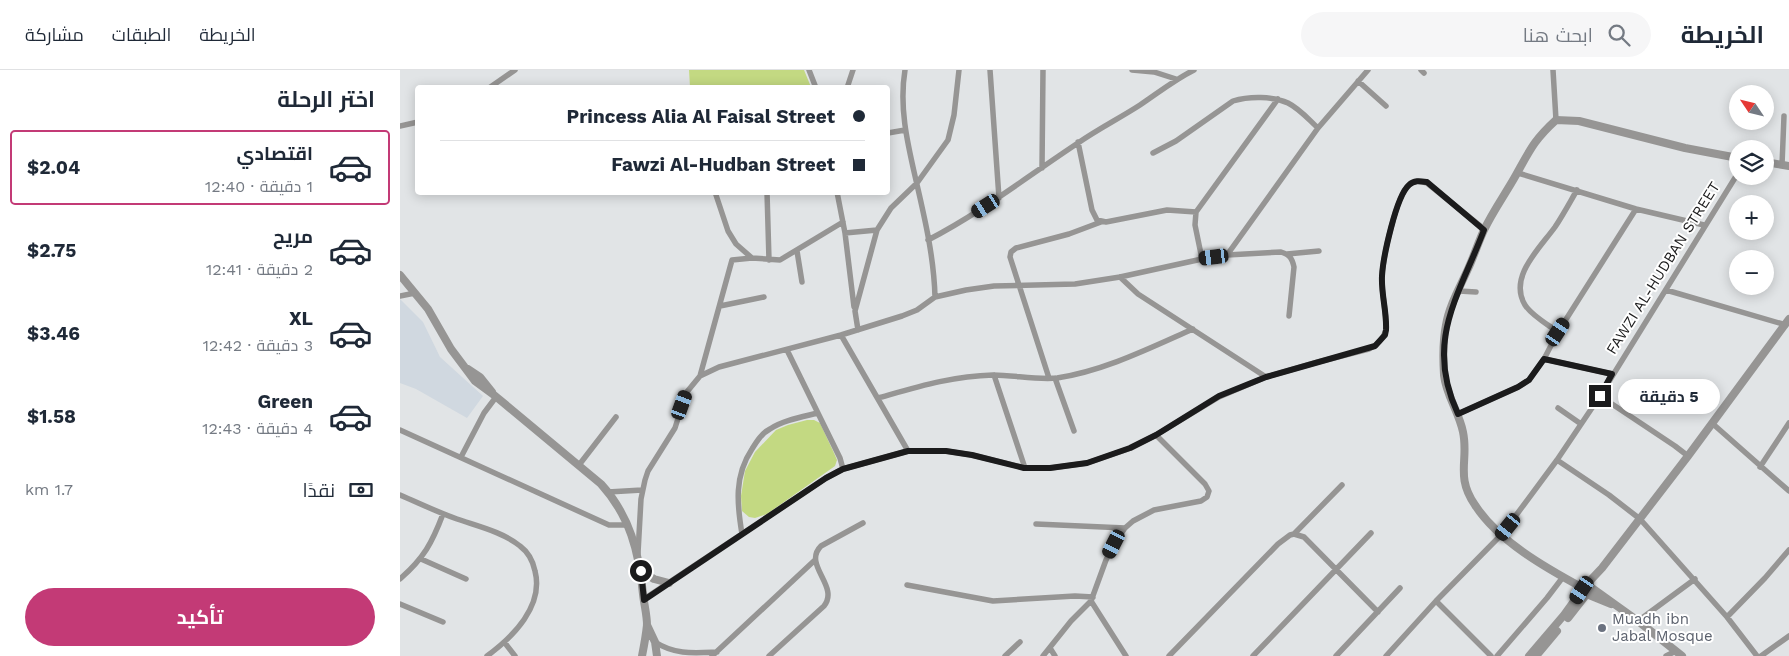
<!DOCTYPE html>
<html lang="ar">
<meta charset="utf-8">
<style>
:root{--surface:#fff;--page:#f6f6f7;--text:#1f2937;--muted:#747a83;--line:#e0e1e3;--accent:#c33a76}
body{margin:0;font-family:"Work Sans",Cairo,sans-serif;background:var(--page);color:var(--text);direction:rtl;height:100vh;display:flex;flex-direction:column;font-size:19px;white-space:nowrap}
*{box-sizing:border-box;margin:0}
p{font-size:16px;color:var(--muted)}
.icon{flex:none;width:28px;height:28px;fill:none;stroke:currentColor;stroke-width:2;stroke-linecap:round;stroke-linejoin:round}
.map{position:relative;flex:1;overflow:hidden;direction:ltr}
.sheet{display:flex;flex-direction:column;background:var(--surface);width:400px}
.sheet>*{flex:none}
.banner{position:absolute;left:15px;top:15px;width:475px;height:110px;border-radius:5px;box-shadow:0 2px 12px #0003;direction:rtl;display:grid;align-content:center;height:110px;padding:0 25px;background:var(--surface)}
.needle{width:32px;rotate:305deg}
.buttons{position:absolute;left:1329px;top:15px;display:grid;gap:10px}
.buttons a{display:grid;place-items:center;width:45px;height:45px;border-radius:50%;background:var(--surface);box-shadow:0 2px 12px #0003;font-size:25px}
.end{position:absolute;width:22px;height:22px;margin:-11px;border:6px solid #1b1b1c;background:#fff;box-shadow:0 0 0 2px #fff}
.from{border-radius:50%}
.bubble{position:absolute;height:35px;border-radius:18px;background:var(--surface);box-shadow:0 2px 12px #0003;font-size:16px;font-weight:700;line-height:35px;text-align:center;direction:rtl}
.car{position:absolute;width:15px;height:30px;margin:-15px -8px;border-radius:6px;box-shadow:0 0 4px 1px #0007;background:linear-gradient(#222 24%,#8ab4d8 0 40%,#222 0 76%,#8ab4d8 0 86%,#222 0)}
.banner b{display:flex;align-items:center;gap:18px;height:48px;font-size:19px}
.banner b+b{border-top:1px solid var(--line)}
.banner i{width:12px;height:12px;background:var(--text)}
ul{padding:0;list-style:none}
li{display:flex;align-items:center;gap:15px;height:75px;margin:0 10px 8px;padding:0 15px;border:2px solid transparent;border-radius:5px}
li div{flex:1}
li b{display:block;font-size:19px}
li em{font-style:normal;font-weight:700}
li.on{border-color:var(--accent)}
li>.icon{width:45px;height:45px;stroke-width:1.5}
h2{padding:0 25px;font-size:22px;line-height:60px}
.pay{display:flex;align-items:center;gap:12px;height:55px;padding:0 25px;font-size:19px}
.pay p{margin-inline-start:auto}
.cta{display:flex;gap:10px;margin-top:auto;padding:10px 25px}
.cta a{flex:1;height:58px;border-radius:30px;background:var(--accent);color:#fff;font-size:20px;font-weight:700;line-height:58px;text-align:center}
header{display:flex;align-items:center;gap:30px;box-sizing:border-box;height:70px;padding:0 25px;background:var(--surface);border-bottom:1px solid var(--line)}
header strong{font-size:24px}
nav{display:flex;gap:28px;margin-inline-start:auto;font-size:18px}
.search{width:350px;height:45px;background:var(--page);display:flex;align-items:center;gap:12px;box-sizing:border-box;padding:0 18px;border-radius:28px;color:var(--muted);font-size:19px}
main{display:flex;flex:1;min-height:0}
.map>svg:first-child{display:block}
.built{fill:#d0d8e0}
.green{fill:#c3d982}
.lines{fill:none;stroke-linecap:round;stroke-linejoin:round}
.minor{stroke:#969594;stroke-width:5.5}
.tertiary{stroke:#969594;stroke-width:8}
.route{stroke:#1b1b1c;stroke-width:6}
.worship-dot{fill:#6b7280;stroke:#fff;stroke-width:2}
.labels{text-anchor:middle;stroke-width:4;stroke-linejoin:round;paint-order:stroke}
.street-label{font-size:15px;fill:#1b1b1c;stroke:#fff}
.worship-label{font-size:15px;fill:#5b616d;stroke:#fff;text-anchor:start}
</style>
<header>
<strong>الخريطة</strong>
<div class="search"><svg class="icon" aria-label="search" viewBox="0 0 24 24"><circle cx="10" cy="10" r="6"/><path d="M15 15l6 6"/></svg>ابحث هنا</div>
<nav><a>الخريطة</a><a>الطبقات</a><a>مشاركة</a></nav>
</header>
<main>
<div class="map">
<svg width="1389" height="586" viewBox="0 0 1389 586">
<rect width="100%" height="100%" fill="#e1e4e6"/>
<path class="built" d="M0 229 23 252 40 287 83 326 67 348 16 319 0 313Z"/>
<path class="green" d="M289 0H404L411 17H290Z
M407 350H414L420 353 434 383 437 390 435 396 367 444 355 448 349 447 342 441 341 426 345 401 355 382 376 360 388 355Z"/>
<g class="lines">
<path class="minor" d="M409 0 416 18
M590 0 599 128
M732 0 754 2 776 9
M1021 0 1024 3
M1153 0 1156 50
M958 11 986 36
M89 18 115 0
M447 18 453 0
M0 56 18 52
M488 63 505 60
M678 72 692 140 697 150 706 152 767 140 796 142
M753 83 776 71 833 31C849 26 873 26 888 33 900 39 909 50 918 58
M1382 95 1384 46
M642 98 643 0
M1118 103 1236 139 1304 155
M315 122 328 161 336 174 352 188
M367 122 369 190
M437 122 445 163 454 237
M445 163 477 160
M528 170C582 142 628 106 678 73 698 59 720 48 740 35 758 23 774 10 794 0
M397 181 402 212
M887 184 919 181
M827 185 918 58 968 0
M802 189 795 155 796 142 878 29
M720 207 738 224 866 307
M1266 220 1386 255
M1059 221 1076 222
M0 226 15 223
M535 227 566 220 594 216 675 214 720 207 802 189 827 185 881 182C890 185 892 188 894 197L889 246
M320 236 364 227
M458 260 455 241 477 160 491 138 517 113 548 70 554 45 559 0
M1158 262C1147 254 1132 246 1125 235 1108 207 1140 178 1155 157 1163 145 1170 132 1177 120
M441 265 508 381
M387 280 440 388 443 399
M1144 289 1212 304
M594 305 625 398
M300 306 332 190 352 188 380 190 443 152
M649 308 610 187 611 182 616 178 669 164 701 152
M655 308 674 361
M1200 326 1275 376 1288 386
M478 328C517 317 552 306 593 305 614 305 636 310 657 308 704 301 750 278 793 259
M1158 338 1181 354
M1058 344 1118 317 1129 310 1144 289 1158 262 1236 139
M1313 354 1389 421
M0 360 209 455H228
M61 387 84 343 96 327
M1157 390 1209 425 1240 449 1327 547 1357 586
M179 395 216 347
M1360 397 1389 353
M208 422 242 420
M0 425C19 433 37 442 57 449 77 456 103 462 120 476 128 482 133 491 135 501 144 536 113 567 87 586
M636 454 725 458
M342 464C337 434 334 406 352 379 357 371 362 363 370 359 384 350 402 347 418 343
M894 464 904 467 978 542
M238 483 241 429 245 410 248 401 275 358 286 323 300 306 319 297 441 265 502 246 517 240 535 227C534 186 524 145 515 106 507 71 499 36 505 0
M21 489 66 509
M0 509C24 488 32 473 43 444
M507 515 593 531 675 526 693 527
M244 529 426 408 443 399 508 381H546L572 385 625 398H651L687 393 731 378 756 365 819 327 866 307 918 292 969 279C978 275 983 269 986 260 987 242 981 224 982 206 983 188 996 126 1009 115 1014 110 1020 111 1027 113L1084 159
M691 531 726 586
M1036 531 1091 586
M0 534 43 552
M1327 547 1365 508 1389 480
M1238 551 1295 509
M255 572C275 585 294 583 317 582
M105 573 115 586
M650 578 655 586
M312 586 415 490
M369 586 424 536C440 516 402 495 421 476L463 453
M605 586 620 572
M643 586 671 551 691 531 706 490 714 474 725 458 733 451 754 440 801 431 807 427 809 421 805 414 756 365
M769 586 878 474 890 465 894 464 942 415
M853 586 971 463
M936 586 1000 518
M986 586 1036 531 1101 465 1114 448 1157 390 1200 326 1338 103
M1097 586 1147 528 1163 507
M1266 586 1276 581
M1361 586 1389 566"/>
<path class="tertiary" d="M1365 92 1389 96
M0 205 28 239 51 279 75 311 94 325 201 414C230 446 239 482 243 524 244 534 247 545 247 555 246 565 244 576 242 586
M68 299 80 307 92 322
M241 501 254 509 269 513
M1186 515 1202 498 1288 386 1389 249
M1183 518 1184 524 1188 525 1191 524 1192 520 1189 516 1186 515 1183 518C1146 498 1098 471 1075 435 1055 406 1069 390 1063 362 1059 342 1046 325 1044 305 1043 289 1043 270 1046 255 1049 236 1060 217 1068 199 1074 186 1078 173 1084 160 1093 141 1106 123 1116 105 1130 80 1134 70 1156 50L1179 51 1285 78 1338 88
M1192 518 1238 551 1282 586
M1189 525 1211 534
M1168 548 1186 525
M247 555 255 572 257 586
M1129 586 1164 545 1182 520
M1136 586 1157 561"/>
</g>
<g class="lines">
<path class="route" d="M241 501 244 530 426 408 443 399 508 381H546L572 385 624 398H650L687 393 730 378 756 365 819 326 866 307 975 276 985 265 986 260C987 242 981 224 982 206 983 188 996 126 1009 115 1014 110 1020 111 1027 112L1084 160C1059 226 1024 271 1058 344L1118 317 1129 310 1144 289 1212 304 1200 326"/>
</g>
<circle class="worship-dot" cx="1202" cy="558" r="5"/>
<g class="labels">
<g class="street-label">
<text transform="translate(1263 198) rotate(-58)" y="5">FAWZI AL-HUDBAN STREET</text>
</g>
<g class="worship-label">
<text x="1212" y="554">Muadh ibn<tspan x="1212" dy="17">Jabal Mosque</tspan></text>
</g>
</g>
</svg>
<div class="buttons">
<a><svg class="needle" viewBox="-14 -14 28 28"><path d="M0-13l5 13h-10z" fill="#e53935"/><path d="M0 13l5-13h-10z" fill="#747a83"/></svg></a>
<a><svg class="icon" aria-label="layers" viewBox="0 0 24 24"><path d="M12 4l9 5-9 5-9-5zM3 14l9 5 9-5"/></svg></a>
<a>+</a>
<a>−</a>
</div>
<i class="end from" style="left:241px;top:501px"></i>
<i class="end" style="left:1200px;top:326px"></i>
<div class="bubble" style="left:1218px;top:309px;width:102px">5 دقيقة</div>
<i class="car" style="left:586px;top:136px;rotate:238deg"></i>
<i class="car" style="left:814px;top:187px;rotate:263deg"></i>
<i class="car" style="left:1158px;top:262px;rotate:33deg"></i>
<i class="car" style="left:282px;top:335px;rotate:20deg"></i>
<i class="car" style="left:1108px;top:457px;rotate:219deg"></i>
<i class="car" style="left:714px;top:474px;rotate:207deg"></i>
<i class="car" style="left:1182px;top:520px;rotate:214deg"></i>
<div class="banner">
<b><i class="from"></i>Princess Alia Al Faisal Street</b>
<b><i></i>Fawzi Al-Hudban Street</b>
</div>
</div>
<section class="sheet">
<h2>اختر الرحلة</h2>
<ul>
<li class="on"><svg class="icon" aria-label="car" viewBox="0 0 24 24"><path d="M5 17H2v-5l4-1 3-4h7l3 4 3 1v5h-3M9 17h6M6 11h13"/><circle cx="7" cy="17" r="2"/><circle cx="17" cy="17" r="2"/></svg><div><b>اقتصادي</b><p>1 دقيقة · 12:40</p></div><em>$2.04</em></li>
<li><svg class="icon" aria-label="car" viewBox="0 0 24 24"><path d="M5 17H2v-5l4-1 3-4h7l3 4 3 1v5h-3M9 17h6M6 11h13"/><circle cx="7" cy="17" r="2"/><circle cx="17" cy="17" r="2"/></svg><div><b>مريح</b><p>2 دقيقة · 12:41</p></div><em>$2.75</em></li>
<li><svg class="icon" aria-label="car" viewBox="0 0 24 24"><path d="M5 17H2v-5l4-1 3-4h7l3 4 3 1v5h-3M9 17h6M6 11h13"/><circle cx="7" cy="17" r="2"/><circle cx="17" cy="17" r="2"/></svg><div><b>XL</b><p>3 دقيقة · 12:42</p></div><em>$3.46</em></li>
<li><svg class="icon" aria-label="car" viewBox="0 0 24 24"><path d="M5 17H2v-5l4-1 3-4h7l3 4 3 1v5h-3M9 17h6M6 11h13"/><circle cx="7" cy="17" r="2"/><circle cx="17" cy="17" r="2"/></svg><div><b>Green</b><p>4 دقيقة · 12:43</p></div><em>$1.58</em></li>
</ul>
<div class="pay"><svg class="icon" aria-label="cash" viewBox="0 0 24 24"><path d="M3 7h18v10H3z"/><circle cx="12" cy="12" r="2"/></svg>نقدًا<p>1.7 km</p></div>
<div class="cta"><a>تأكيد</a></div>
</section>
</main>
